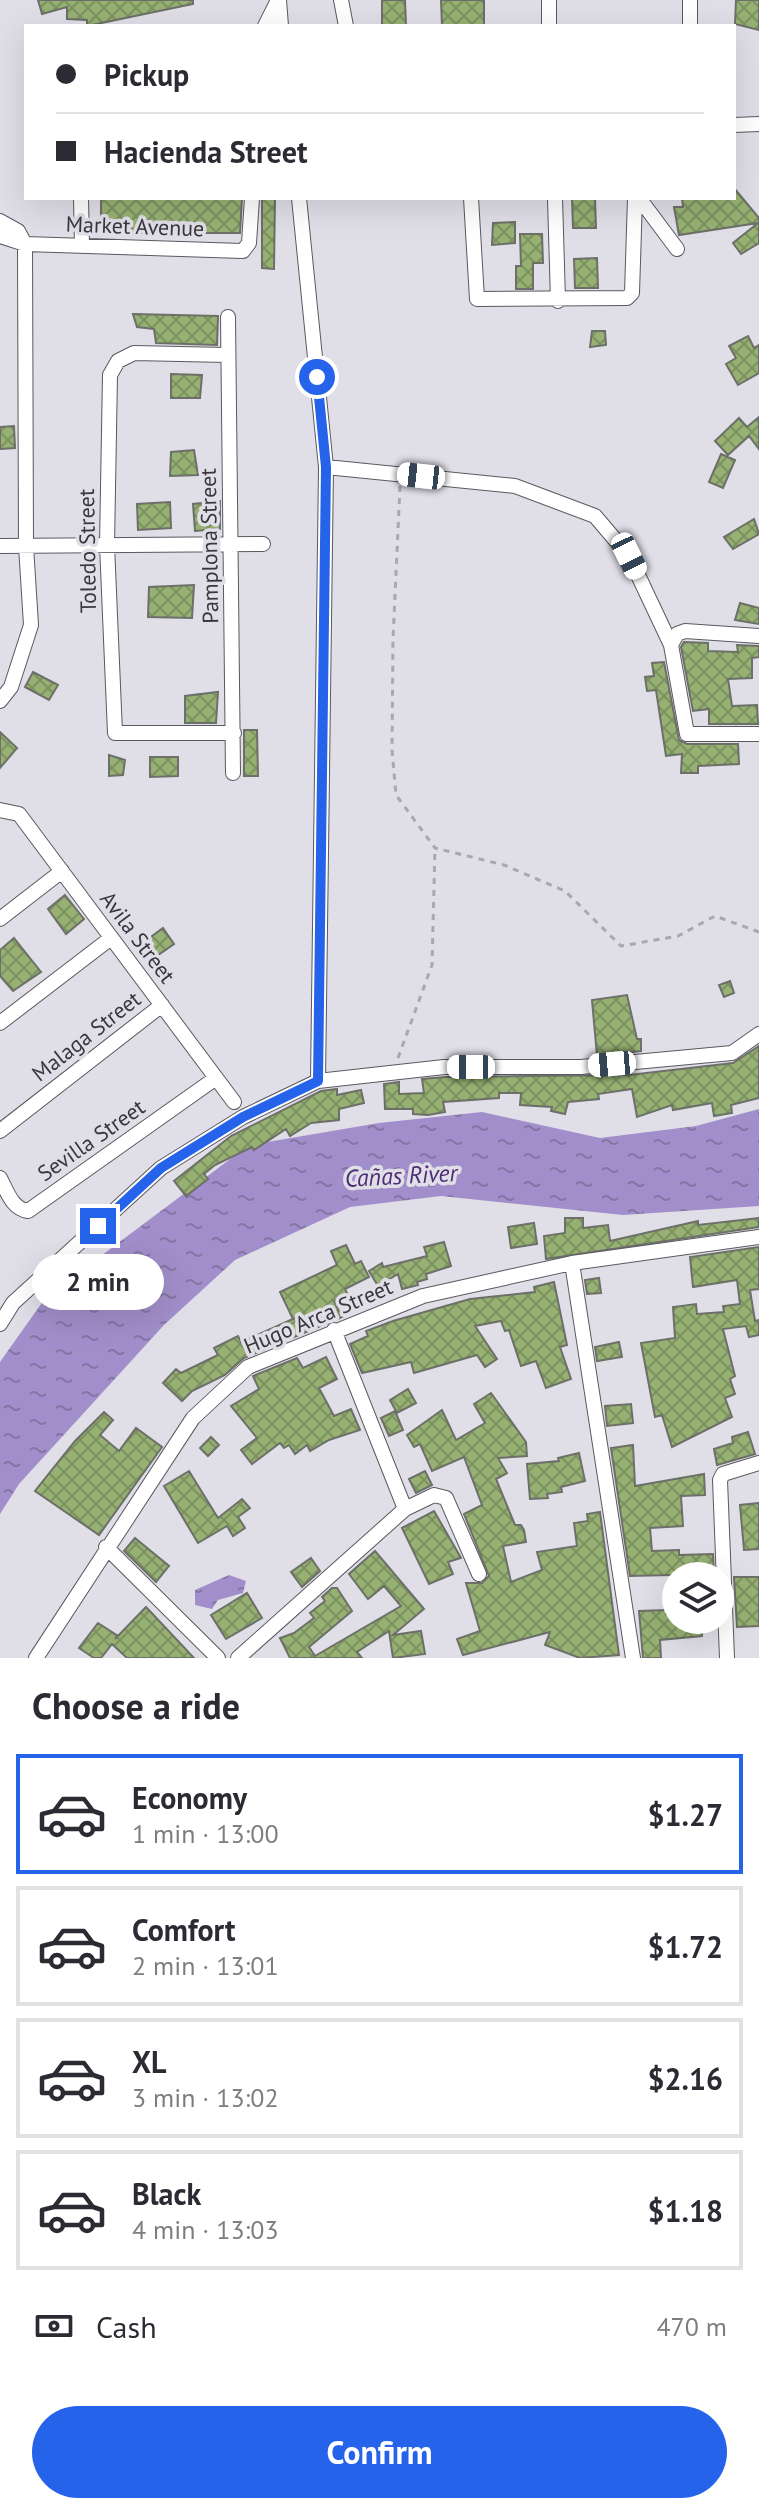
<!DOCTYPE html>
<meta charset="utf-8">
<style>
:root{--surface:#fff;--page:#f7f7f7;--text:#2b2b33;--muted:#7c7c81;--line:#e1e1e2;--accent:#2563eb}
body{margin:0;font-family:"PT Sans",sans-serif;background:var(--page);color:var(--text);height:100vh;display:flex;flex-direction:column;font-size:30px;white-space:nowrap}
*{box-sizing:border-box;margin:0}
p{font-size:26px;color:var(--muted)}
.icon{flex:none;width:44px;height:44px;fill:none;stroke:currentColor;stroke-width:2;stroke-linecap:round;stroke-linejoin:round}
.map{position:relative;height:1658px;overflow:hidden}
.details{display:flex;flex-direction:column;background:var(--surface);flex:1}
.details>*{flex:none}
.hud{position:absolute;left:24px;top:24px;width:712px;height:176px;border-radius:0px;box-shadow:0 8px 32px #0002;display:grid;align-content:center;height:176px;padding:0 32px;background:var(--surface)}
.tools{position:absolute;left:662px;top:1562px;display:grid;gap:16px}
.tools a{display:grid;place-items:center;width:72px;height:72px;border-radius:50%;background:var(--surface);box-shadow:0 8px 32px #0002;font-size:40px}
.end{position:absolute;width:36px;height:36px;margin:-18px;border:10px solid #2563eb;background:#fff;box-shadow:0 0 0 4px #fff}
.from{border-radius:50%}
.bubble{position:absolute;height:56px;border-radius:28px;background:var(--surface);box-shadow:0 8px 32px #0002;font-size:26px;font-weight:600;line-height:56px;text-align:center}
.car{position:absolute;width:24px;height:48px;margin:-24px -12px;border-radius:10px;box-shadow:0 0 6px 2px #0007;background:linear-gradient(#fff 24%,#345 0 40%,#fff 0 76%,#345 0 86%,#fff 0)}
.hud b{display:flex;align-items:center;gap:28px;height:76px;font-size:30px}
.hud b+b{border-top:2px solid var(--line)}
.hud i{width:20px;height:20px;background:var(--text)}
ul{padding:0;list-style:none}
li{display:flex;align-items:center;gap:24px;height:120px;margin:0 16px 12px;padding:0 16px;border:4px solid var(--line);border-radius:0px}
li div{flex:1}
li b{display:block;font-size:30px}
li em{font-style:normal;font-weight:600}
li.on{border-color:var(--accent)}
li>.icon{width:72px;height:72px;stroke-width:1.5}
h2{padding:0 32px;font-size:36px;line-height:96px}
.pay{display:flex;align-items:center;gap:20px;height:88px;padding:0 32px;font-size:30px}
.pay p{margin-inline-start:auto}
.button{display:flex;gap:16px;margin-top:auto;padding:16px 32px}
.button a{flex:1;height:92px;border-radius:48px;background:var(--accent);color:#fff;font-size:32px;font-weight:600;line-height:92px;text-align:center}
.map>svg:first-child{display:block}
.water{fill:url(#water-ripples)}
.building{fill:url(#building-cross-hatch);stroke:#6c7068;stroke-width:2}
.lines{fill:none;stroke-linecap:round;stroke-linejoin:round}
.minor-casing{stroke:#5a5860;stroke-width:16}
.path{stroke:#a9a7af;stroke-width:3;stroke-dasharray:6 6;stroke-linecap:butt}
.minor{stroke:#fff;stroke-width:14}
.route{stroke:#2563eb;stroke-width:10}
.labels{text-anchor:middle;stroke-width:7;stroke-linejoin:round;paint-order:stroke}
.street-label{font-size:22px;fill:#38373b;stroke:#e0dee7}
.water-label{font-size:24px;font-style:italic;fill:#4b2d76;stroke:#e0dee7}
</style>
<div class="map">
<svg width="759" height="1658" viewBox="0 0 759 1658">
<defs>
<pattern id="water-ripples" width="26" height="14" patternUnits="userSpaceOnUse" patternTransform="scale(2)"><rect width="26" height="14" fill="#a28eca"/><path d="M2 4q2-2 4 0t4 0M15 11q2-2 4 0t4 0" fill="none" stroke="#8575a5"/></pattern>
<pattern id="building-cross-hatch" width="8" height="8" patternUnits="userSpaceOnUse" patternTransform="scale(2)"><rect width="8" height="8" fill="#97b173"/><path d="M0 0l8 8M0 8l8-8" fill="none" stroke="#7c9160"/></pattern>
</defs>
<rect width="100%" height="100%" fill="#e0dee7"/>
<path class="water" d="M759 1109V1206L623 1215 441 1196 350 1207 235 1260 164 1325 19 1484 0 1514V1362L46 1297 249 1145 379 1123 482 1112 600 1138 696 1126Z
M229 1575 246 1581 243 1593 218 1600 212 1609 195 1605V1590Z"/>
<path class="building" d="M38 0H193V4L87 26V20L67 19V7L42 14Z
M382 0H405L406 26H382Z
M441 0H484V26H442Z
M736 0H759V30L735 24Z
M734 188 759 218V243L741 254 733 243 758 223 679 235 674 207H683L682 198H734Z
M101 198H242L240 233H101Z
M262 198H275L274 269 262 268Z
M572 198H595L596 228H573Z
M515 222V243L492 245 493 223Z
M520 234H542L543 263H533V289H516V266H521Z
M597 258 598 288H575L574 259Z
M133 314 218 316 217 345 156 343 154 329 137 327Z
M592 331H605L606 345 590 347Z
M748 336 754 348 759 345V373L738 385 726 364 736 358 729 346Z
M171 374 202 375 200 398H171Z
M759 417V449L749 436 728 455 715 441 739 418 747 427Z
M14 426 15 448 0 449V427Z
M194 450 198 475 170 476 171 452Z
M721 454 735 460 723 488 709 482Z
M220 501V529L195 531 193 504Z
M170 502 171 528 138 530 137 504Z
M754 519 759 534 733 549 724 537Z
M194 585 192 618 148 617 149 587Z
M740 603 759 608V624L735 620Z
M684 642 708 643V651L738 652 737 645 759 646V657L752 658V678L728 679 732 706 757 705 758 724H709V709L693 711 681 647Z
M664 662 679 740 687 744H738L739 764 698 766V773H681L682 754 666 756 656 690 647 691 645 677 654 676 652 663Z
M33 672 58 685 49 700 25 687Z
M218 692 216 723H185V696Z
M244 730H257L258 776H244Z
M0 732 17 748 0 768Z
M109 755 125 760 123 775 109 776Z
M150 757H178V776L150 777Z
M65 895 84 919 66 934 48 909Z
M163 928 174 944 151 960 140 945Z
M14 938 41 972 13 991 0 976V950Z
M730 981 734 993 724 997 719 985Z
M627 995 637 1039H641V1051L597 1056 592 1000Z
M759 1046V1098L731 1105 732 1113 714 1116 712 1103 673 1110 672 1105 637 1117 632 1089 598 1094 599 1099 568 1102 565 1114 551 1111 552 1107 520 1105 521 1093H499V1098L443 1102 445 1112 428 1115 413 1114V1109H385L384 1084 399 1082V1094L424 1093 422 1079 445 1077 629 1075 733 1063Z
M337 1089V1095L361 1090 364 1103 339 1109V1120L311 1123 290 1136 286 1129 254 1150 252 1147 215 1165 204 1174 208 1179 186 1196 174 1181 231 1136 321 1091Z
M565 1218H583V1228L608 1225 610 1241 698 1221V1225L759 1218V1227L546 1259 544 1236 565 1233Z
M534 1223 537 1244 511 1248 508 1227Z
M444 1242 451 1266 426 1274 427 1279 417 1282 418 1285 402 1289 398 1274 378 1286 369 1271 382 1263 383 1267 427 1256 424 1247Z
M346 1245 355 1264 361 1261 369 1277 345 1289 348 1295 334 1301 342 1317 244 1358 225 1375 192 1391 182 1401 163 1383 176 1369 181 1373 218 1355 214 1348 238 1336 241 1342 293 1319 280 1292 337 1265 331 1251Z
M759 1247V1289L750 1290 755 1321 759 1320V1335L749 1337 746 1326 723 1329 735 1376 730 1379 735 1394 725 1398 732 1417 672 1447 662 1415 655 1417 641 1343 675 1338 673 1307 696 1304 697 1314 724 1312 723 1306 740 1304 737 1280 693 1287 690 1257Z
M599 1278 601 1293 587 1294 585 1280Z
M554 1282 567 1345 560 1347 571 1379 546 1388 536 1361 521 1366 509 1330 505 1331 501 1321 475 1326 497 1359 485 1367 477 1355 414 1373 411 1362 362 1373 350 1344 368 1336 366 1331 393 1321 470 1299 535 1292 534 1287Z
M619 1342 622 1357 597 1361 595 1347Z
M326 1357 337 1379 319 1388 334 1416 351 1409 360 1430 329 1440 310 1451 307 1445 295 1454 289 1445 284 1448 280 1443 252 1464 241 1450 257 1438 231 1406 259 1389 253 1376 297 1358 303 1368Z
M408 1389 416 1403 397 1413 390 1400Z
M491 1393 526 1442 527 1456 498 1458 507 1473 496 1479 515 1525H521L524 1530 526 1542 503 1546 511 1582 542 1570 537 1552 577 1546 574 1523 588 1521 587 1514 600 1512 619 1655 580 1658 545 1645 550 1632 463 1655 457 1639 480 1631 466 1583H482L489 1576 464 1514 482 1505 464 1457 432 1471 420 1444 414 1447 407 1435 442 1410 456 1440 485 1423 474 1404Z
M631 1404 633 1423 607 1426 605 1406Z
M395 1411 403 1430 389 1436 381 1418Z
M104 1412 113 1420 100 1435 119 1451 136 1428 162 1447 99 1535 35 1491 75 1441Z
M748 1432 755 1454 717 1465 714 1449 733 1443 732 1437Z
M211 1437 219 1445 208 1456 200 1448Z
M633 1445 635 1486 704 1474 705 1495 681 1496 683 1526 650 1528 652 1551 679 1550V1555L713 1554 714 1574 630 1576 611 1448Z
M579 1453 585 1481 561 1487 562 1492 547 1494 548 1498 530 1499 527 1464 559 1461 558 1458Z
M189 1471 218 1518 242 1499 250 1508 238 1517 245 1528 233 1536 227 1526 198 1543 164 1486Z
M425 1471 432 1485 416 1493 409 1479Z
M759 1503V1549L744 1550 740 1505Z
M434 1511 461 1558 448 1562 453 1574 429 1584 402 1528Z
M135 1538 169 1566 156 1582 124 1551Z
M375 1551 424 1609 393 1635 421 1631 425 1654 393 1658 389 1631 357 1652 362 1658H290L280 1638 294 1633 314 1618 310 1613 325 1601 322 1597 332 1588H337L352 1611 309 1647 315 1656 401 1606 384 1586 368 1599 349 1574Z
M311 1558 320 1571 302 1587 291 1572Z
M734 1577H759V1626L737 1627Z
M247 1593 262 1618 226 1639 211 1615Z
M146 1607 194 1658H127L112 1644 101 1658H94L79 1648 98 1623 118 1636 115 1639Z
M666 1610V1614H676V1620H703L702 1636 660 1640 661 1658H643L639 1611Z"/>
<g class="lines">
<defs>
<path id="minor" d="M279 0 281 26
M341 0 346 26
M549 0V26
M265 26 278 0
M690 26V0
M734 125 759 124
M81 198 82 246
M299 198 326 467 318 1081
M471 198 477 299 627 298 632 293 635 198
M555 198 558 301
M639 198 677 249
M0 221 18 231 25 244
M0 236 25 244 243 251 249 243 252 198
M228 317 233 773
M227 355 134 353 118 361 110 375 107 545 115 733H234
M326 467 515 486 595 516 629 556 671 645
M0 546 263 544
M759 636 685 631 677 634 671 645 687 734H759
M0 701 11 687 31 625 26 546 25 244
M0 810 19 814 234 1102
M0 919 62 871
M0 1023 111 938
M0 1131 162 1005
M0 1178C7 1191 12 1209 28 1211L216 1078
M572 1263 633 1658
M0 1324 13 1303 161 1168 243 1117 318 1081 444 1067H581L732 1053 759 1034
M405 1509 434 1495 446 1498 479 1574
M106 1547 218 1658
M36 1658 193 1418 248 1367 423 1296 572 1263 759 1237
M238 1658 405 1509 334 1330
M727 1658 720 1480 723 1474 759 1463"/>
</defs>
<use href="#minor" class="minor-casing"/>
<path class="path" d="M400 486 393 639 392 750 396 795 435 848 504 865 565 891 621 946 678 936 715 916 759 932
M398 1058 432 965 435 848"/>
<use href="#minor" class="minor"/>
</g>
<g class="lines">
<path class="route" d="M98 1226 161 1168 243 1117 318 1081 326 467 317 377"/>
</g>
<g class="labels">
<g class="street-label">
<text transform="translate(135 226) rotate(2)" y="8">Market Avenue</text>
<text transform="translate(209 546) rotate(-91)" y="8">Pamplona Street</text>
<text transform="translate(87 551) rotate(-91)" y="8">Toledo Street</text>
<text transform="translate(138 937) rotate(53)" y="8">Avila Street</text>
<text transform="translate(86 1036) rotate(-38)" y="8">Malaga Street</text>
<text transform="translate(91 1140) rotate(-35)" y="8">Sevilla Street</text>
<text transform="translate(318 1316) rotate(-23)" y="8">Hugo Arca Street</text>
</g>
<g class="water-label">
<text transform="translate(401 1176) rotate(-3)" y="8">Cañas River</text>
</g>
</g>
</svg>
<div class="tools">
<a><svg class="icon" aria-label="layers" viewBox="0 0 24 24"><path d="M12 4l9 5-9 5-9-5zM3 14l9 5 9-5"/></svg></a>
</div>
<i class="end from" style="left:317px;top:377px"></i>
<i class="end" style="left:98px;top:1226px"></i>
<div class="bubble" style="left:32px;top:1254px;width:132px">2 min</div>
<i class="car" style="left:421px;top:476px;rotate:276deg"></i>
<i class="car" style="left:629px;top:556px;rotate:154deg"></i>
<i class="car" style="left:612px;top:1064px;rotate:265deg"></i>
<i class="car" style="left:471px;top:1067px;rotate:270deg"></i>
<div class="hud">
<b><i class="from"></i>Pickup</b>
<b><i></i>Hacienda Street</b>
</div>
</div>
<section class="details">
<h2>Choose a ride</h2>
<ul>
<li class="on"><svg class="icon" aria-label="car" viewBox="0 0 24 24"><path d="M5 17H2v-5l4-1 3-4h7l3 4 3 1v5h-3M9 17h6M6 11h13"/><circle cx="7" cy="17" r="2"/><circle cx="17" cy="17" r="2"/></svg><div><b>Economy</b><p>1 min · 13:00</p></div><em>$1.27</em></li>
<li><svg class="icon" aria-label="car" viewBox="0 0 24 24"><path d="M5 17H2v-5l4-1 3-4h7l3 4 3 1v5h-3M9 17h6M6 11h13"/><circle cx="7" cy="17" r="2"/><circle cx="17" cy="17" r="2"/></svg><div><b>Comfort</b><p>2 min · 13:01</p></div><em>$1.72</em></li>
<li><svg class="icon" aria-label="car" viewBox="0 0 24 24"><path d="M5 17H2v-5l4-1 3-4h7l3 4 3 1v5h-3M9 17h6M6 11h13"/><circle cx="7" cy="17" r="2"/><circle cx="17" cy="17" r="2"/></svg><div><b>XL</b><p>3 min · 13:02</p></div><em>$2.16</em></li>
<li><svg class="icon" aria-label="car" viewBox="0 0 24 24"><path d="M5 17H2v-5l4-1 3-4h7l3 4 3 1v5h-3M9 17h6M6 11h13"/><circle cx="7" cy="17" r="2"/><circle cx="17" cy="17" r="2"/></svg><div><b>Black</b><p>4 min · 13:03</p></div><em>$1.18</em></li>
</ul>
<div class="pay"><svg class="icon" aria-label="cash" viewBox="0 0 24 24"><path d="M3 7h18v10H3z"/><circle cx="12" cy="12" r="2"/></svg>Cash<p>470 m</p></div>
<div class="button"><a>Confirm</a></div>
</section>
